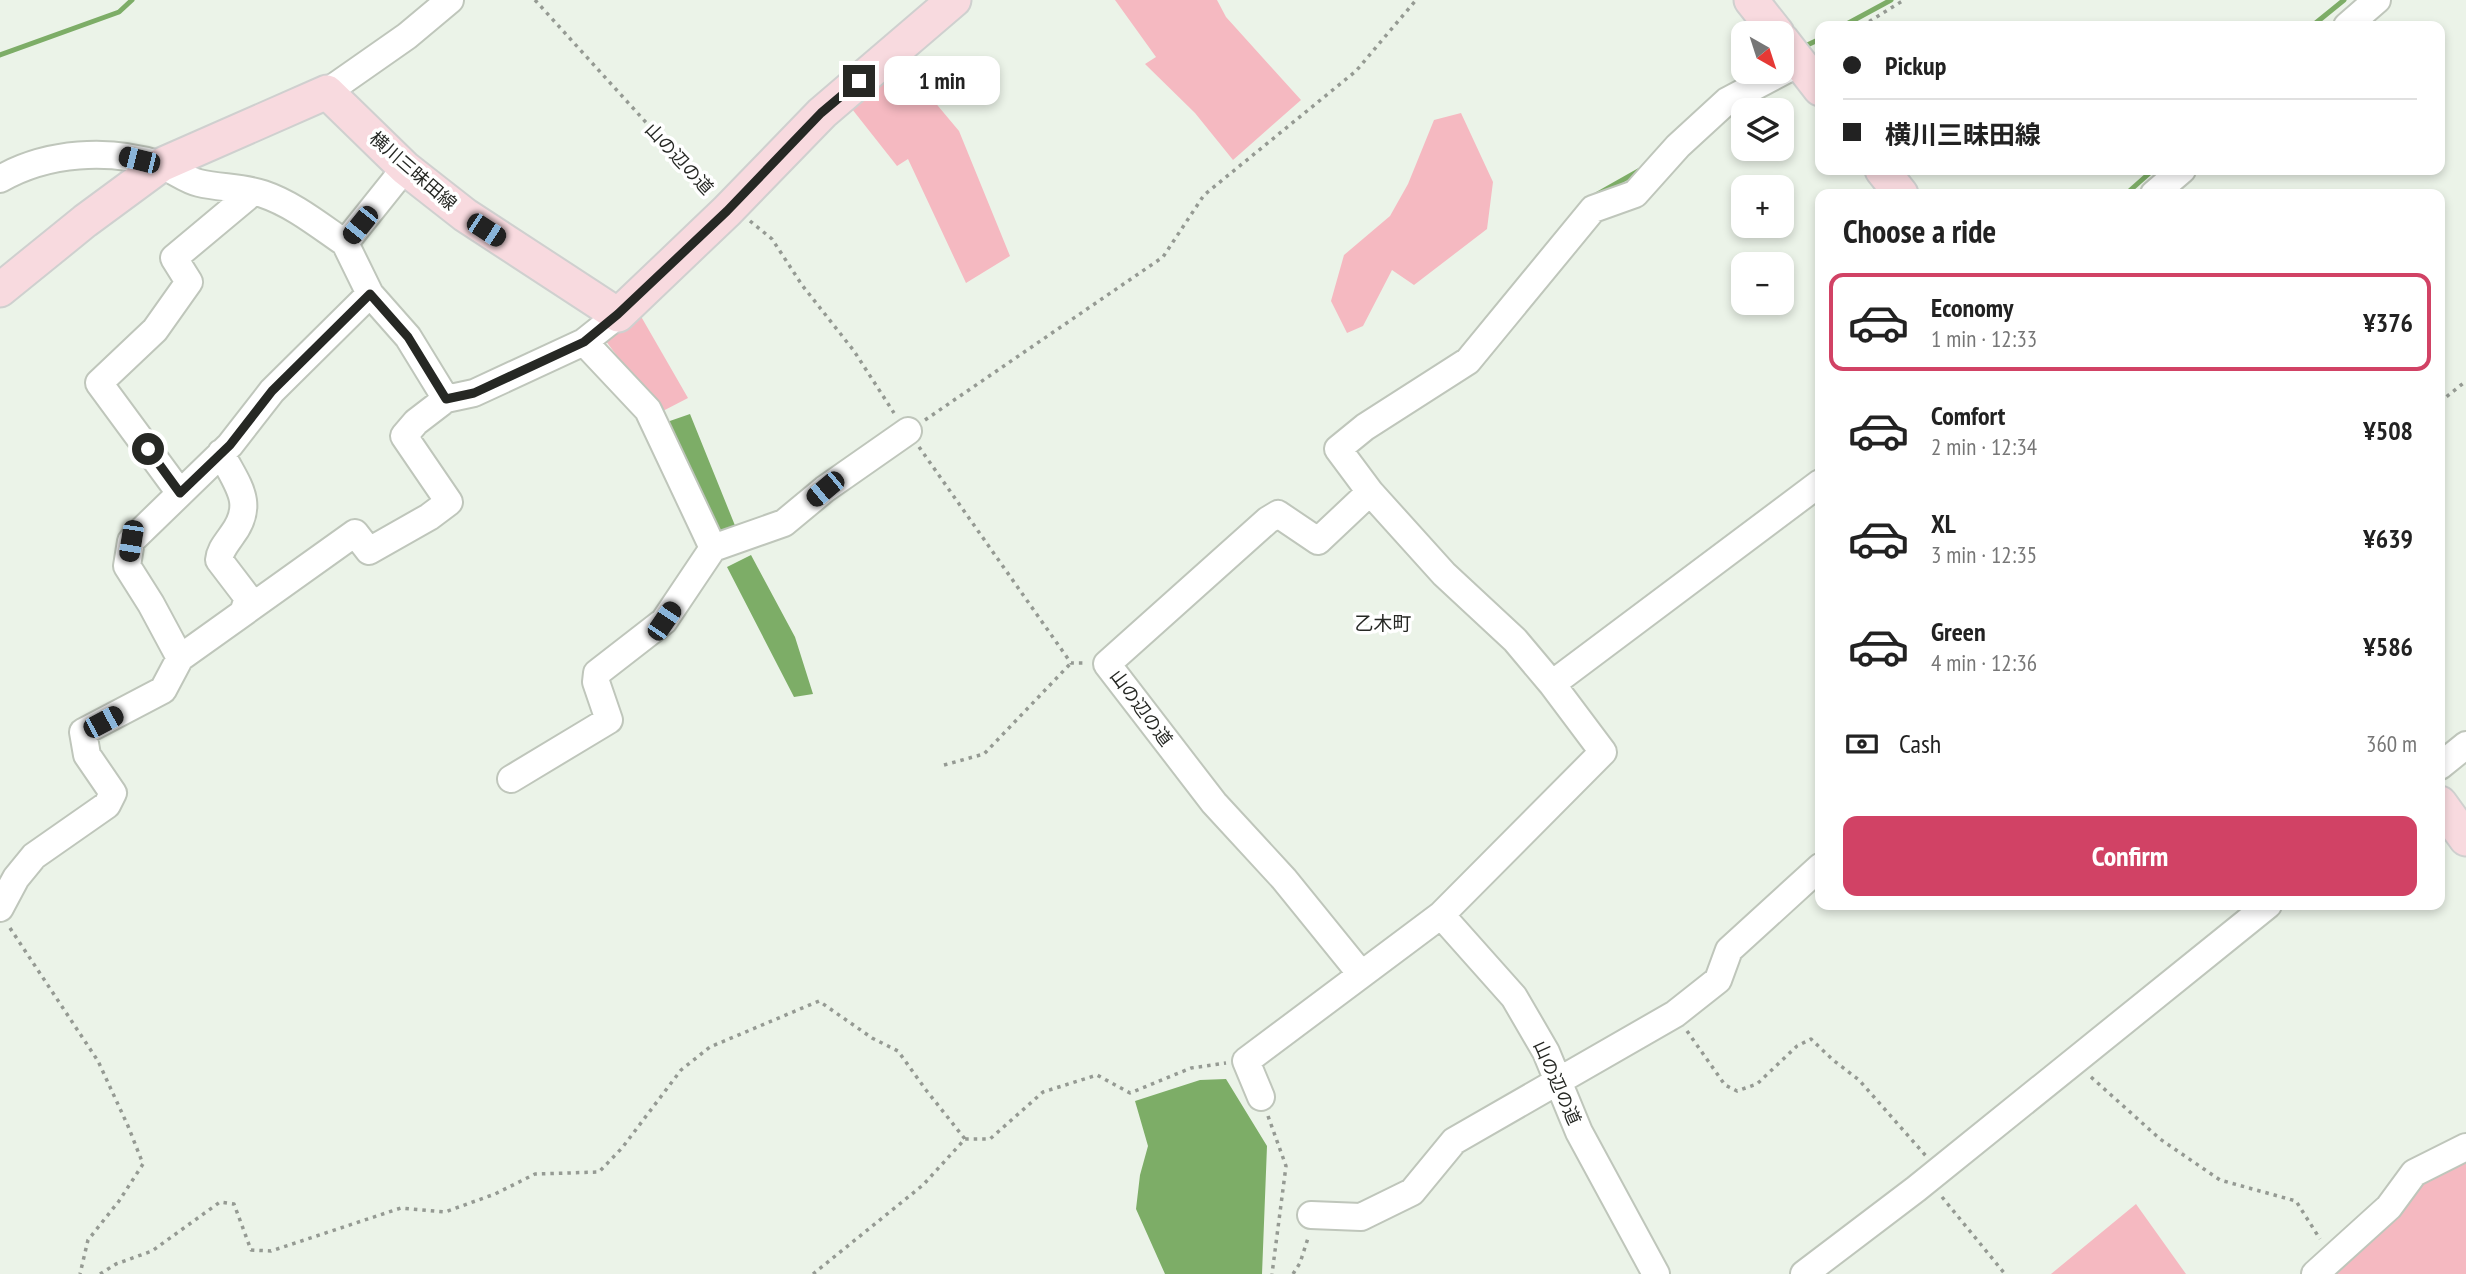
<!DOCTYPE html>
<meta charset="utf-8">
<style>
:root{--surface:#fff;--page:#f2f2f2;--text:#222;--muted:#767676;--line:#e0e0e0;--accent:#d14265}
body{margin:0;font-family:"PT Sans Narrow","Noto Sans JP",sans-serif;background:var(--page);color:var(--text);height:100vh;display:flex;flex-direction:column;font-size:26px;white-space:nowrap}
*{box-sizing:border-box;margin:0}
p{font-size:23px;color:var(--muted)}
.icon{flex:none;width:38px;height:38px;fill:none;stroke:currentColor;stroke-width:2;stroke-linecap:round;stroke-linejoin:round}
.map{position:relative;flex:1;overflow:hidden}
.details{position:absolute;left:1815px;top:189px;width:630px;height:721px;display:flex;flex-direction:column;background:var(--surface);border-radius:14px;box-shadow:0 4px 10px #0003}
.details>*{flex:none}
.hud{position:absolute;left:1815px;top:21px;width:630px;height:154px;border-radius:14px;box-shadow:0 4px 10px #0003;display:grid;align-content:center;height:154px;padding:0 28px;background:var(--surface)}
.needle{width:46px;rotate:141deg}
.tools{position:absolute;left:1731px;top:21px;display:grid;gap:14px}
.tools a{display:grid;place-items:center;width:63px;height:63px;border-radius:14px;background:var(--surface);box-shadow:0 4px 10px #0003;font-size:35px}
.end{position:absolute;width:32px;height:32px;margin:-16px;border:9px solid #262824;background:#fff;box-shadow:0 0 0 4px #fff}
.from{border-radius:50%}
.bubble{position:absolute;height:49px;border-radius:14px;background:var(--surface);box-shadow:0 4px 10px #0003;font-size:23px;font-weight:700;line-height:49px;text-align:center}
.car{position:absolute;width:21px;height:42px;margin:-21px -10px;border-radius:9px;box-shadow:0 0 5px 2px #0007;background:linear-gradient(#222 24%,#8ab4d8 0 40%,#222 0 76%,#8ab4d8 0 86%,#222 0)}
.hud b{display:flex;align-items:center;gap:24px;height:66px;font-size:26px}
.hud b+b{border-top:2px solid var(--line)}
.hud i{width:18px;height:18px;background:var(--text)}
ul{padding:0;list-style:none}
li{display:flex;align-items:center;gap:21px;height:98px;margin:0 14px 10px;padding:0 14px;border:4px solid transparent;border-radius:14px}
li div{flex:1}
li b{display:block;font-size:26px}
li em{font-style:normal;font-weight:700}
li.on{border-color:var(--accent)}
li>.icon{width:63px;height:63px;stroke-width:1.5}
h2{padding:0 28px;font-size:32px;line-height:84px}
.pay{display:flex;align-items:center;gap:18px;height:77px;padding:0 28px;font-size:26px}
.pay p{margin-inline-start:auto}
.action{display:flex;gap:14px;margin-top:auto;padding:14px 28px}
.action a{flex:1;height:80px;border-radius:14px;background:var(--accent);color:#fff;font-size:28px;font-weight:700;line-height:80px;text-align:center}
.map>svg:first-child{display:block}
.green{fill:#f5b9c1}
.water{fill:#7dad67}
.lines{fill:none;stroke-linecap:round;stroke-linejoin:round}
.stream{stroke:#7dad67;stroke-width:5}
.minor-casing{stroke:#bfc6bb;stroke-width:30}
.major-casing{stroke:#cfd0cf;stroke-width:37}
.path{stroke:#959a93;stroke-width:3.5;stroke-dasharray:3.5 5;stroke-linecap:butt}
.minor{stroke:#fff;stroke-width:26}
.major{stroke:#f8dadf;stroke-width:33}
.route{stroke:#262824;stroke-width:9}
.labels{text-anchor:middle;stroke-width:7;stroke-linejoin:round;paint-order:stroke}
.street-label{font-size:18px;fill:#262824;stroke:#fff}
.neighbourhood-label{font-size:19px;fill:#262824;stroke:#fff}
</style>
<div class="map">
<svg width="2466" height="1274" viewBox="0 0 2466 1274">
<rect width="100%" height="100%" fill="#ebf3e8"/>
<path class="green" d="M1115 0H1217L1226 17 1301 100 1233 160 1195 113 1145 64 1156 57Z
M902 63 959 131 1010 256 966 283 908 159 897 166 852 109Z
M1461 113 1493 182 1487 229 1414 285 1392 270 1363 326 1347 333 1331 301 1344 255 1390 216 1408 184 1434 120Z
M635 306 688 398 659 413 600 333Z
M2466 1163V1274H2331L2418 1180Z
M2136 1204 2186 1274H2051Z"/>
<path class="water" d="M690 414 736 528 717 533 664 423Z
M751 555 795 637 813 694 794 697 727 567Z
M1226 1079 1267 1146 1262 1274H1165L1136 1209 1140 1175 1148 1146 1135 1101 1200 1080Z"/>
<g class="lines">
<path class="stream" d="M1843 26 1891 0
M2312 26 2344 0
M1803 47 1820 39
M0 55 119 12 132 0
M2126 194 2153 170
M1596 195 1642 169"/>
<defs>
<path id="minor" d="M2347 26 2377 0
M327 92 407 36 450 0
M405 168 345 243 370 294 408 337 446 399
M0 179C47 152 109 148 161 165 174 170 186 180 199 183 220 188 243 187 263 194 293 204 320 226 345 243
M2154 194 2182 170
M584 342 648 410 713 548
M221 453C237 485 256 503 232 535 226 544 220 550 219 560L248 598 244 610
M1370 492 1444 574 1515 640 1552 684
M180 493 99 383 155 330 189 282 174 258 253 192
M180 658 151 604 127 566 131 541 230 445 272 391 370 294
M2440 766 2466 745
M511 779 609 720 596 682 597 673 664 621 713 548 784 523 825 489 908 431
M0 908 16 878 34 856 107 805 113 793 87 755 83 732 163 690 180 658 355 533 369 551 429 517 449 502 404 436 416 422 446 399 474 393 584 342 618 315
M1441 915 1514 997 1546 1052 1579 1132 1656 1274
M1361 974 1284 879 1214 803 1107 664 1268 520 1278 514 1318 541 1370 492 1338 449 1365 427 1468 361 1593 209 1635 194 1678 146 1727 101 1799 63
M1261 1097 1246 1061 1441 915 1603 752 1552 684 1820 483
M1311 1215 1361 1217 1412 1192 1454 1141 1675 1014 1718 980 1729 950 1820 867
M1804 1274 1916 1189 2268 905
M2315 1274 2389 1207 2414 1173 2466 1147"/>
<path id="major" d="M1751 0 1777 33
M1782 40 1820 89
M1882 170 1901 194
M0 290 85 221 161 165 327 92 405 168 465 215 618 315 727 211 822 113 954 0
M2440 803 2466 839"/>
</defs>
<use href="#minor" class="minor-casing"/>
<use href="#major" class="major-casing"/>
<path class="path" d="M535 0 710 193
M1862 26 1904 0
M750 221 772 239 802 285 854 351 894 413
M2440 402 2466 381
M925 420 1163 257 1204 195 1356 71 1416 0
M919 447 1071 663H1086
M944 765 984 754 1071 663
M10 928 98 1061 128 1126 143 1164 119 1201 88 1240 80 1274
M1687 1031 1725 1085 1737 1091 1757 1084 1797 1046 1811 1039 1833 1060 1859 1080 1926 1156
M2091 1077 2160 1139 2220 1180 2296 1201 2320 1239
M1268 1116 1286 1166 1272 1274
M1942 1197 2005 1274
M100 1274 116 1264 152 1251 220 1202 234 1204 251 1250 271 1251 401 1208 445 1212 495 1194 535 1174 599 1172 622 1148 681 1070 710 1047 819 1001 872 1038 898 1051 926 1090 965 1139
M813 1274 923 1185 965 1139H990L1043 1092 1097 1075 1130 1093 1191 1068 1226 1063
M1293 1274 1300 1263 1309 1235"/>
<use href="#minor" class="minor"/>
<use href="#major" class="major"/>
</g>
<g class="lines">
<path class="route" d="M148 449 180 493 230 445 272 391 370 294 408 337 446 399 474 393 584 342 618 314 727 211 821 113 859 81"/>
</g>
<g class="labels">
<g class="street-label">
<text transform="translate(679 159) rotate(47)" y="6">山の辺の道</text>
<text transform="translate(413 171) rotate(41)" y="6">横川三昧田線</text>
<text transform="translate(1141 708) rotate(53)" y="6">山の辺の道</text>
<text transform="translate(1557 1083) rotate(66)" y="6">山の辺の道</text>
</g>
<g class="neighbourhood-label">
<text x="1383" y="630">乙木町</text>
</g>
</g>
</svg>
<div class="tools">
<a><svg class="needle" viewBox="-14 -14 28 28"><path d="M0-13l5 13h-10z" fill="#e53935"/><path d="M0 13l5-13h-10z" fill="#767676"/></svg></a>
<a><svg class="icon" aria-label="layers" viewBox="0 0 24 24"><path d="M12 4l9 5-9 5-9-5zM3 14l9 5 9-5"/></svg></a>
<a>+</a>
<a>−</a>
</div>
<i class="end from" style="left:148px;top:449px"></i>
<i class="end" style="left:859px;top:81px"></i>
<div class="bubble" style="left:884px;top:56px;width:116px">1 min</div>
<i class="car" style="left:139px;top:160px;rotate:284deg"></i>
<i class="car" style="left:360px;top:225px;rotate:219deg"></i>
<i class="car" style="left:486px;top:230px;rotate:123deg"></i>
<i class="car" style="left:825px;top:489px;rotate:230deg"></i>
<i class="car" style="left:131px;top:541px;rotate:189deg"></i>
<i class="car" style="left:664px;top:621px;rotate:34deg"></i>
<i class="car" style="left:103px;top:722px;rotate:62deg"></i>
<div class="hud">
<b><i class="from"></i>Pickup</b>
<b><i></i>横川三昧田線</b>
</div>
<section class="details">
<h2>Choose a ride</h2>
<ul>
<li class="on"><svg class="icon" aria-label="car" viewBox="0 0 24 24"><path d="M5 17H2v-5l4-1 3-4h7l3 4 3 1v5h-3M9 17h6M6 11h13"/><circle cx="7" cy="17" r="2"/><circle cx="17" cy="17" r="2"/></svg><div><b>Economy</b><p>1 min · 12:33</p></div><em>¥376</em></li>
<li><svg class="icon" aria-label="car" viewBox="0 0 24 24"><path d="M5 17H2v-5l4-1 3-4h7l3 4 3 1v5h-3M9 17h6M6 11h13"/><circle cx="7" cy="17" r="2"/><circle cx="17" cy="17" r="2"/></svg><div><b>Comfort</b><p>2 min · 12:34</p></div><em>¥508</em></li>
<li><svg class="icon" aria-label="car" viewBox="0 0 24 24"><path d="M5 17H2v-5l4-1 3-4h7l3 4 3 1v5h-3M9 17h6M6 11h13"/><circle cx="7" cy="17" r="2"/><circle cx="17" cy="17" r="2"/></svg><div><b>XL</b><p>3 min · 12:35</p></div><em>¥639</em></li>
<li><svg class="icon" aria-label="car" viewBox="0 0 24 24"><path d="M5 17H2v-5l4-1 3-4h7l3 4 3 1v5h-3M9 17h6M6 11h13"/><circle cx="7" cy="17" r="2"/><circle cx="17" cy="17" r="2"/></svg><div><b>Green</b><p>4 min · 12:36</p></div><em>¥586</em></li>
</ul>
<div class="pay"><svg class="icon" aria-label="cash" viewBox="0 0 24 24"><path d="M3 7h18v10H3z"/><circle cx="12" cy="12" r="2"/></svg>Cash<p>360 m</p></div>
<div class="action"><a>Confirm</a></div>
</section>
</div>
